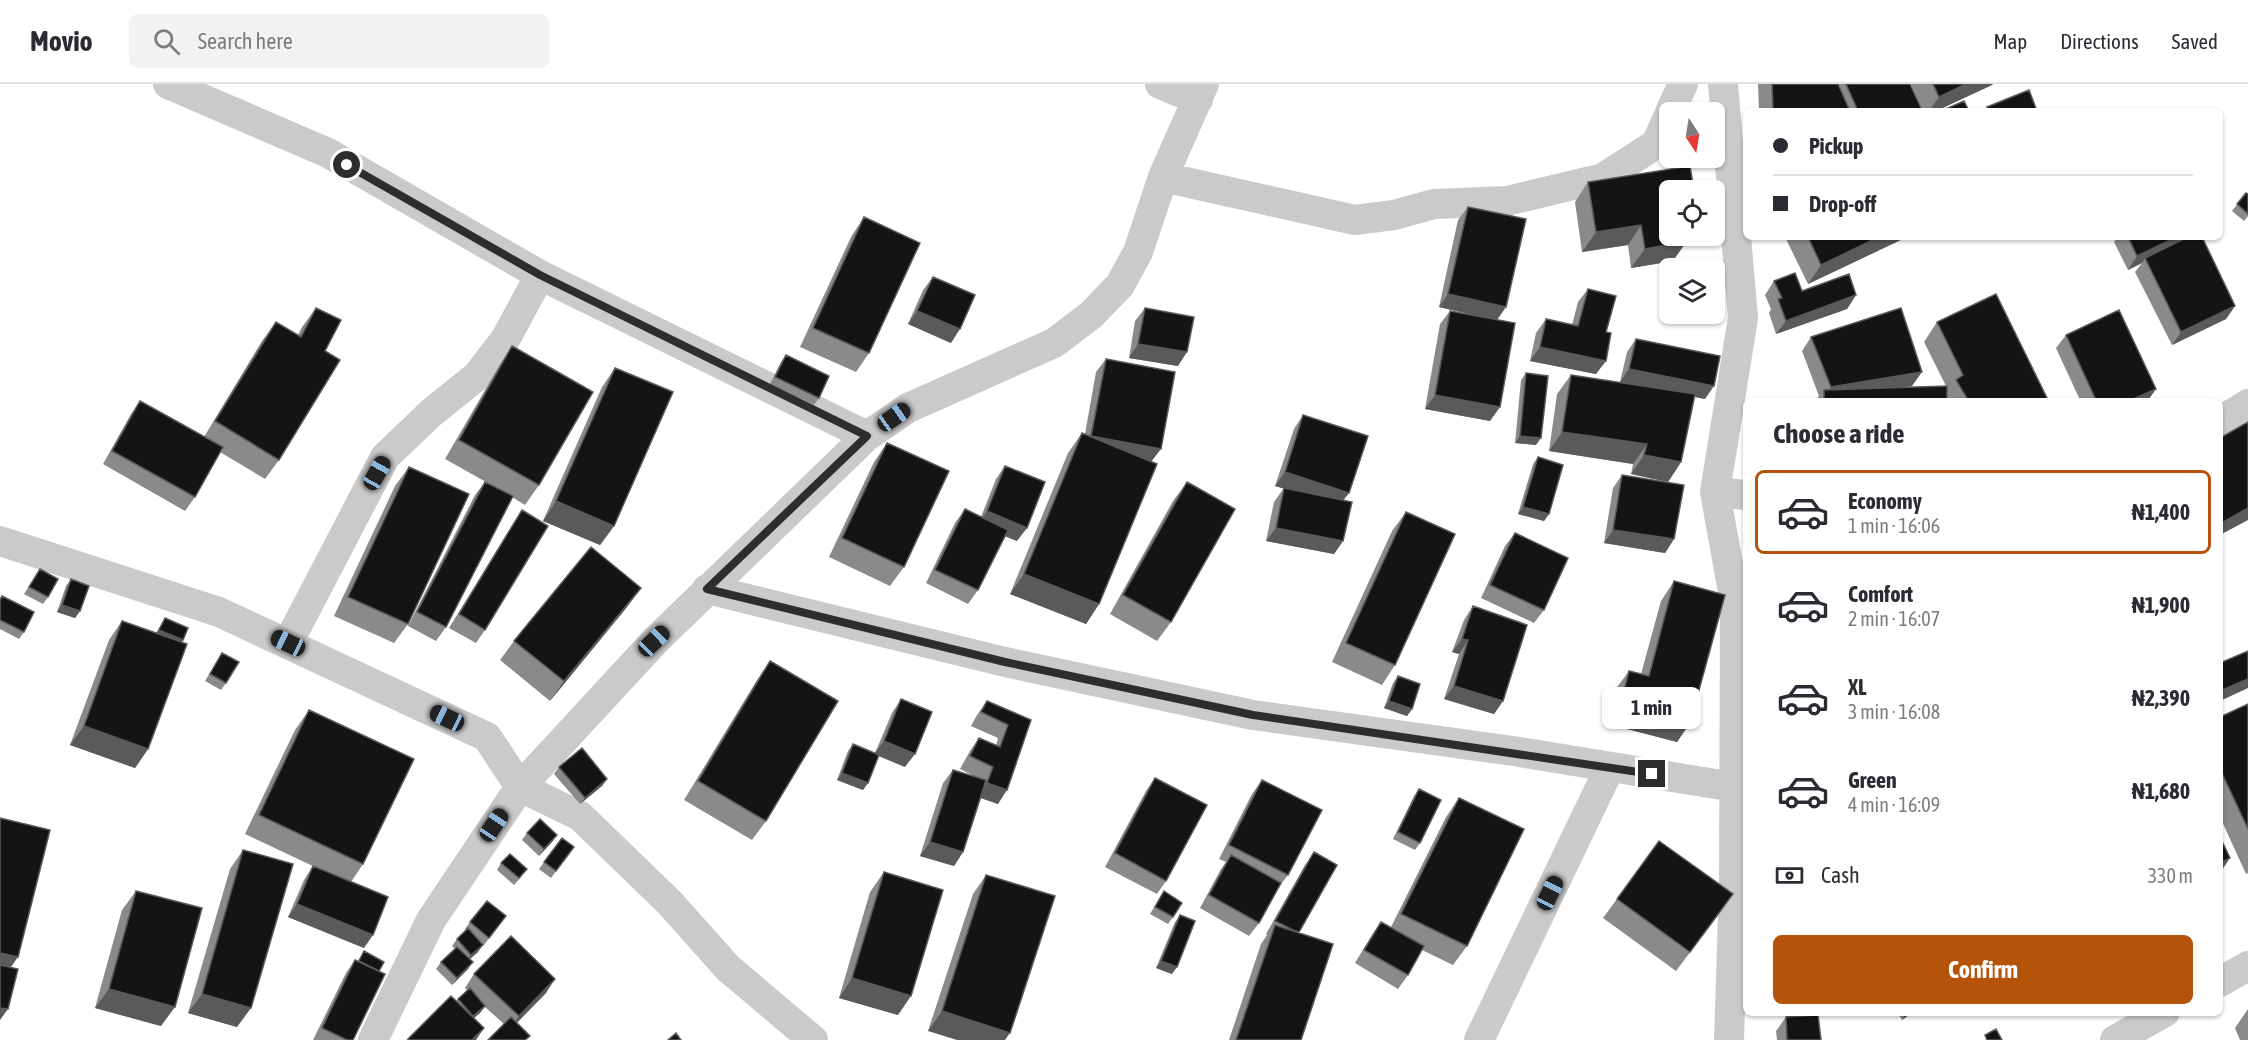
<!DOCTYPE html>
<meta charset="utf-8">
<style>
:root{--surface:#fff;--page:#f2f2f3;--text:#2b2b33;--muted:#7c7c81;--line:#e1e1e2;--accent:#b45309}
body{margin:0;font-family:"Asap Condensed",sans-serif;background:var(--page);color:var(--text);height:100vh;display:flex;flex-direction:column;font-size:22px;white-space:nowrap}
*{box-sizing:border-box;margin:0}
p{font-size:20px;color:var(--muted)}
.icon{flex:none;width:33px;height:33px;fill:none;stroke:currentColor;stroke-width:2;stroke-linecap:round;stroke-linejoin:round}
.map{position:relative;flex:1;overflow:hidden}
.drawer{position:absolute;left:1743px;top:314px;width:480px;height:618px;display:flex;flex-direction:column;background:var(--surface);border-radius:9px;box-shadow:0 2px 4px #0004}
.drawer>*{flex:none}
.top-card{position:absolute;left:1743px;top:24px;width:480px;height:132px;border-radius:9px;box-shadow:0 2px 4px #0004;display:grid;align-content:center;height:132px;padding:0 30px;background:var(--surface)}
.needle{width:39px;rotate:168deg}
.fabs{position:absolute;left:1659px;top:18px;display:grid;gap:12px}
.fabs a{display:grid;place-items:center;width:66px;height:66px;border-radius:9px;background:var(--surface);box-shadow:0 2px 4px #0004;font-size:30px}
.end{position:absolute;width:27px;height:27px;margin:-14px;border:8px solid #2d2d2d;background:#fff;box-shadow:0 0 0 3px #fff}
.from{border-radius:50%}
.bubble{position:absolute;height:42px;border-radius:9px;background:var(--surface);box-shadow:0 2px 4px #0004;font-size:20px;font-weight:700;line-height:42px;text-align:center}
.car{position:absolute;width:18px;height:36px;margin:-18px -9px;border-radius:8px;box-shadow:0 0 4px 2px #0007;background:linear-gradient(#222 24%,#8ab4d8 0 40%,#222 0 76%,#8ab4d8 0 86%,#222 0)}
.top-card b{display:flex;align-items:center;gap:21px;height:57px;font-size:22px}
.top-card b+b{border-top:2px solid var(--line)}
.top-card i{width:15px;height:15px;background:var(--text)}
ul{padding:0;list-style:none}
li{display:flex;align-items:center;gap:18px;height:84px;margin:0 12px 9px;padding:0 18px;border:3px solid transparent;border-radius:9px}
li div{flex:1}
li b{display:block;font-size:22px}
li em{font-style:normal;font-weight:700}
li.current{border-color:var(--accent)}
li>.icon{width:54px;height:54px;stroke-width:1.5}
h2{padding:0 30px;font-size:27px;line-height:72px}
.pay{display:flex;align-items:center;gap:15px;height:66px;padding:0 30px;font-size:22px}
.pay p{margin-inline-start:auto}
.action{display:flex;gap:12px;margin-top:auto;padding:12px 30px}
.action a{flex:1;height:69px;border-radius:9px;background:var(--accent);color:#fff;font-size:24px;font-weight:700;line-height:69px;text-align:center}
header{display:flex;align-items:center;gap:36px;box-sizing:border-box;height:84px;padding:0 30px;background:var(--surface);border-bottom:2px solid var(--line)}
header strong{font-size:28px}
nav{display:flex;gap:33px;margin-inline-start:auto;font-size:21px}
.search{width:420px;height:54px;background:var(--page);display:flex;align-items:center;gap:15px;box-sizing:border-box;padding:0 21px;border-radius:9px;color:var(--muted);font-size:22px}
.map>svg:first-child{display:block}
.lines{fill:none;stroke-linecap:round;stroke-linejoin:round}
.minor{stroke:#cacaca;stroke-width:30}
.wall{fill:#8a8a8a}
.shaded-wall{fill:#5a5a5a}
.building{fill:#141414;stroke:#5a5a5a;stroke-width:1.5}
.route{stroke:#2d2d2d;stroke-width:8}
</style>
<header>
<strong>Movio</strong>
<div class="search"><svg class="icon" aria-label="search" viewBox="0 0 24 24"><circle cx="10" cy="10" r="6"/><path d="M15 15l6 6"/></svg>Search here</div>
<nav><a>Map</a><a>Directions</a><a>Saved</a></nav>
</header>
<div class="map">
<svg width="2248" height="956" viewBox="0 0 2248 956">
<rect width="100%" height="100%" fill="#fff"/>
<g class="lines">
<path class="minor" d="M168 0 328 69 540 191 867 352
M1160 0 1198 16
M1723 0 1743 234 1715 408 1735 519 1734 801 1729 956
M1670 28 1683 0
M1163 93 1355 136 1394 131 1434 120 1507 117 1603 94 1656 60 1670 29
M2220 337 2248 320
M1715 408 1746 411
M0 457 219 528 487 653 520 703 580 732 669 818 728 884 813 956
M707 505 1005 578 1253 631 1513 667 1734 703
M288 559 385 373 431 329 477 292 506 254 540 191
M2220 898 2248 882
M373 956 431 836 520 703 655 557 867 352 908 324 1054 259 1091 231 1120 201 1138 168 1163 93 1204 0
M1479 956 1610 683
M2115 956 2165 928"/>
</g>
<path class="wall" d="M1758 0H1910L1921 27H1759Z
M1911 0H1993L1992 1 1936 27H1923Z
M1690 82 1673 177 1631 184 1628 161 1582 168 1575 118 1588 98Z
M2246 109 2248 110V132L2244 137 2232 127Z
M1468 123 1497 236 1490 337 1425 325 1440 240 1450 227 1472 231 1439 223 1458 136Z
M864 133 869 269 856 288 800 263 851 153Z
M1785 153H1907L1808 200Z
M2118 153H2202L2235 222 2226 235 2172 261 2135 188 2142 179 2128 186 2114 158Z
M933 193 951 259 908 240 923 206Z
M1774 197 1802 207 1856 211 1847 225 1776 250 1769 229 1771 225 1765 211Z
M1588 205 1606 248 1596 290 1530 277 1536 249 1546 235 1572 241 1578 218Z
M316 224 325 267 279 376 265 395 220 368 195 413 185 427 103 380 131 330 140 317 204 353 262 257 276 238 298 251 302 243Z
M1145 224 1178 282 1129 274 1135 237Z
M1937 238 2048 316H1816L1819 312 1802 267 1811 253 1912 302 1903 303 1946 302 1924 258Z
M2066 251 2156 305 2148 316H2080L2056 264Z
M1636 255 1705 315 1695 313 1681 378 1668 398 1631 390 1633 380 1549 367 1557 310 1571 291 1620 298 1627 268Z
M512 262 539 401 525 421 512 413 446 543 436 557 408 542 475 411 485 398H486L445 375 499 282Z
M786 271 819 314 814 321 770 300 781 278Z
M1106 275 1151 378 1099 520 1086 540 1010 510 1068 369 1082 349 1085 350 1096 288Z
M615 284 614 442 600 461 543 437 602 303Z
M1526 289 1536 361 1515 359 1521 296Z
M1303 331 1344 417 1343 457 1334 470 1266 457 1274 418 1284 404 1275 402 1294 345Z
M887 359 904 483 890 502 829 473 874 378Z
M1538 373 1549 430 1544 437 1518 430 1533 380Z
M1005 382 1017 457 1005 452 978 506 968 520 926 499 955 439 965 425 981 433 996 395Z
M409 383 408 540 394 559 334 532 395 402Z
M1622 391 1674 455 1665 469 1604 459 1613 404Z
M1187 398 1171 538 1157 557 1110 530 1173 417Z
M522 426 485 546 476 559 449 544 513 440Z
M1406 428 1395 581 1382 601 1332 578 1392 447Z
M1515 449 1544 526 1534 539 1481 514 1505 462Z
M40 485 48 513 43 520 24 510Z
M71 495 80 527 75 534 57 528 66 502Z
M1674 497 1690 639 1677 658 1627 645 1628 639 1609 633 1615 606 1629 587 1641 590 1661 517Z
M2 512 24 548 19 555 0 545V515Z
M1473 522 1503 617 1494 630 1444 615 1459 570 1452 568 1464 536Z
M627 523 550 617 500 576 514 557Z
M165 534 182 558 148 665 135 684 70 661 109 556 122 537 156 549Z
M222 569 226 599 221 606 205 597Z
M770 577 766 737 752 756 684 716 757 596Z
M1398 592 1412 625 1407 632 1384 624 1393 599Z
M901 615 905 683 879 672 863 706 837 696 848 667 853 660 875 669 892 629Z
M987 617 1031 636 998 720 981 714 963 768 954 782 920 772 943 699 953 686 974 692 960 685 970 667 979 654 996 662 998 654 971 642 977 631Z
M2248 620V789L2246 790 2220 733V633Z
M309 626 363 780 351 798 364 864 288 833 304 796 313 782 315 783 245 750 295 646Z
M559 683 607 695 602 702 580 720 554 690Z
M1155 694 1166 797 1157 810 1105 783 1146 707Z
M1262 696 1288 791 1278 804 1259 839 1249 852 1200 824 1221 785 1226 778 1219 775 1252 710Z
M1419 705 1420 759 1415 766 1393 755 1414 712Z
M1459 714 1467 862 1453 881 1422 866 1408 891 1398 905 1355 879 1372 851 1381 838 1391 843 1446 733Z
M527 749 557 751 552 758 539 772 522 756Z
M562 754 574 763 551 794 539 785Z
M243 766 237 943 188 929 230 785Z
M1314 768 1299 848 1301 956H1229L1261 860 1267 851 1266 850 1305 781Z
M501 779 522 792 514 801 497 786Z
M884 788 898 931 839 914 870 808Z
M986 791 1005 956 928 947 973 810Z
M136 807 161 942 95 924 122 826Z
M1164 807 1173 833 1168 840 1150 830Z
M1733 810 1676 887 1603 834 1617 815Z
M1180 831 1172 890 1156 884 1175 838Z
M506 832 484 861 478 856V868L470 875 468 885 452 901 436 885 441 878 455 865 452 862 457 855 466 846 465 845 470 838Z
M364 867 379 887 353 956H313L346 889 355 876 358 877Z
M474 890 546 909 517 938 504 940 485 923 480 929 474 934 476 956H407L451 912 456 917 467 906 465 904Z
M2248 925V956H2240L2235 944Z
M1897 928H1913L1902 936Z
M1786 933 1821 956H1777L1776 947Z"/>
<path class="shaded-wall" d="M1966 0H1993L1992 1 1936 27H1929L1939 13Z
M1641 141 1628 161 1582 168 1596 148Z
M1879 153H1907L1808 200 1821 181Z
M2177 153H2188L2145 174 2142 179 2128 186 2137 172Z
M1687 157 1673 177 1631 184 1645 165Z
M1448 210 1506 223 1497 236 1439 223Z
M1856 211 1847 225 1776 250 1786 237Z
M2235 222 2226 235 2172 261 2181 248Z
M917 227 960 245 951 259 908 240Z
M1138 260 1187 268 1178 282 1129 274Z
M1540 263 1606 277 1596 290 1530 277Z
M1629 285 1714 302 1705 315 1620 298Z
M1922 288 1912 302 1824 316V313L1831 303Z
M2156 305 2148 316H2131Z
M1435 311 1500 323 1490 337 1425 325Z
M1562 348 1647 360 1633 380 1549 367Z
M1091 352 1161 365 1151 378 1082 366Z
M1520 352 1541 354 1536 361 1515 359Z
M1644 371 1681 378 1668 398 1631 390Z
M1285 388 1349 409 1339 422 1275 402Z
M556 417 614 442 600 461 543 437Z
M1523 423 1549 430 1544 437 1518 430Z
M2248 424V436L2220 451V440Z
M987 427 1027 444 1017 457 977 441Z
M1276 444 1343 457 1334 470 1266 457Z
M1613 446 1674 455 1665 469 1604 459Z
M1024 490 1099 520 1086 540 1010 510Z
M641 504 627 523 550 617 564 597Z
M62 521 80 527 75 534 57 528Z
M159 546 183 556 178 563 154 553Z
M1462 555 1468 556 1459 570 1452 568Z
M2248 595V604L2220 617V607Z
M1454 602 1503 617 1494 630 1444 615Z
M1622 614 1642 619 1628 639 1609 633Z
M1389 617 1412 625 1407 632 1384 624Z
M1640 626 1690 639 1677 658 1627 645Z
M84 642 148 665 135 684 70 661Z
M884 657 915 670 905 683 874 670Z
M842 689 868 699 863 706 837 696Z
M607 695 602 702 580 720 585 714Z
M987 699 1007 706 998 720 978 713Z
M557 751 552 758 539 772 544 765Z
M930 758 963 768 954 782 920 772Z
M2230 774 2220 789V779Z
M1733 810 1719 830 1676 887 1690 868Z
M297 820 373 851 364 864 288 833Z
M483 861 478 868 466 878 471 871Z
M0 869 18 873 4 893 0 892Z
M1161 877 1177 883 1172 890 1156 884Z
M473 878 468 885 452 901 457 894Z
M852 894 911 912 898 931 839 914Z
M555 895 546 909 510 946 519 932Z
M109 905 175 923 161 942 95 924Z
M202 910 251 924 237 943 188 929Z
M485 922 480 929 468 939 473 932Z
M0 924 8 925 0 936Z
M942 927 1010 949 1005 956H957L928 947Z
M1907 928H1913L1902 936Z
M484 944 476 956H472Z"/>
<path class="building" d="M1772 0H1838L1850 27H1773Z
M1846 0H1910L1922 26 1919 27H1858Z
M1933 0H1966L1939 13Z
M2029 6 2037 27H1989L1987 23Z
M1964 17 1969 27H1941Z
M1690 82 1694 106H1670V152H1686L1687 157 1645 165 1641 141 1596 148 1588 98Z
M2246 109 2248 110V130L2237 120Z
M1468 123 1526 135 1506 223 1448 210Z
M864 133 920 159 869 269 813 244Z
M1808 153H1879L1821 181Z
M2128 153H2177L2137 172Z
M2188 153H2202L2235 222 2181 248 2145 174Z
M1795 189 1802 207 1849 190 1856 211 1786 237 1778 215 1782 214 1774 197Z
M933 193 975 211 960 245 917 227Z
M1588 205 1616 212 1606 248 1611 249 1606 277 1540 263 1546 235 1578 242Z
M1996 210 2048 316H1976L1975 315 1972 316H1968L1956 296 1963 291 1937 238Z
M316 224 341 236 325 267 340 276 279 376 215 337 276 238 301 253Z
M1145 224 1194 233 1187 268 1138 260Z
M1901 224 1922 288 1831 303 1811 253Z
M2119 226 2156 305 2131 316H2096L2066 251Z
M1450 227 1515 239 1500 323 1435 311Z
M1636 255 1720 272 1714 302 1629 285Z
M512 262 593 308 539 401 459 356Z
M786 271 829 292 819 314 775 293Z
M1106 275 1175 288 1161 365 1091 352Z
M615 284 673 308 614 442 556 417Z
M1526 289 1548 292 1541 354 1520 352Z
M1571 291 1695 310 1681 378 1644 371 1647 360 1562 348Z
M1947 302V316H1824V306Z
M140 317 223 363 195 413 112 367Z
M1303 331 1368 352 1349 409 1285 388Z
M2248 338V424L2220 440V354Z
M1082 349 1157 380 1099 520 1024 490Z
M887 359 949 387 904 483 842 454Z
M1538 373 1563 381 1549 430 1523 423Z
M1005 382 1045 398 1027 444 987 427Z
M409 383 469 410 408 540 348 513Z
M1622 391 1684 401 1674 455 1613 446Z
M485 398 513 412 446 543 417 528Z
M1187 398 1235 425 1171 538 1123 511Z
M1284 404 1352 418 1343 457 1276 444Z
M965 425 1008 446 978 506 935 486Z
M522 426 548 442 485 546 459 530Z
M1406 428 1455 450 1395 581 1346 559Z
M1515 449 1568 474 1544 526 1490 501Z
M591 463 641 504 564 597 514 557Z
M40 485 58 495 48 513 29 503Z
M71 495 89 502 80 527 62 521Z
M1674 497 1725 511 1690 639 1640 626 1642 619 1622 614 1629 587 1649 592Z
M2 512 34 528 24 548 0 536V516Z
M1473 522 1527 541 1503 617 1454 602 1468 556 1462 555Z
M165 534 188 544 183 556 159 546Z
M122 537 187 560 148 665 84 642Z
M2248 567V595L2220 607V579Z
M222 569 239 578 226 599 210 590Z
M770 577 838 617 766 737 698 697Z
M1398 592 1420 600 1412 625 1389 617Z
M901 615 932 628 915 670 884 657Z
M987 617 1031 636 1007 706 987 699 993 683 970 672 979 654 1000 663 1008 641 981 628Z
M2248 620V745L2220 685V633Z
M309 626 414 675 363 780 259 731Z
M853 660 879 671 868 699 842 689Z
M582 664 607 695 585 714 559 683Z
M953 686 986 696 963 768 930 758Z
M1155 694 1207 721 1166 797 1115 769Z
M1262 696 1322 726 1288 791 1229 761Z
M1419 705 1441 716 1420 759 1398 748Z
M1459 714 1524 745 1467 862 1401 830Z
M0 734 50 746 18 873 0 869Z
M540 735 557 751 544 765 527 749Z
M2220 753 2230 774 2220 779Z
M562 754 574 763 556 787 544 778Z
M1659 757 1733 810 1690 868 1617 815Z
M243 766 293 780 251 924 202 910Z
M1314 768 1337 781 1299 848 1293 846 1275 837Z
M510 770 527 785 519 794 501 779Z
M1231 771 1281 799 1259 839 1209 811Z
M313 782 388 813 373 851 297 820Z
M884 788 943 806 911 912 852 894Z
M986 791 1055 812 1010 949 942 927Z
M136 807 202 824 175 923 109 905Z
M1164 807 1182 819 1173 833 1155 823Z
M487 817 506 832 489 854 470 838Z
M1180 831 1195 837 1177 883 1161 877Z
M1381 838 1424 862 1408 891 1364 866Z
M1275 841 1333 860 1301 956H1236Z
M468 844 483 861 471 871 457 855Z
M511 852 555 895 519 932 474 890Z
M457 863 473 878 457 894 441 878Z
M364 867 384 878 379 887 359 877Z
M355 876 385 890 353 956H347L322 944Z
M0 881 18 885 8 925 0 924Z
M470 904 485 922 473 932 458 915Z
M451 912 484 944 472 956H408V955Z
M1818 931 1821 956H1787L1786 933Z
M511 933 530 952 525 956H488Z
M1996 945 2002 956H1987L1985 951Z
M676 949 681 956H668Z"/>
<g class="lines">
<path class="route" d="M347 81 540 191 867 352 707 505 1005 578 1253 631 1652 690"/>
</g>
</svg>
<div class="fabs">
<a><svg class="needle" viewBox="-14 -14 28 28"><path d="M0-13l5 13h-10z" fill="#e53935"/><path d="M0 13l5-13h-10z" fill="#7c7c81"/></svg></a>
<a><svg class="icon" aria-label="locate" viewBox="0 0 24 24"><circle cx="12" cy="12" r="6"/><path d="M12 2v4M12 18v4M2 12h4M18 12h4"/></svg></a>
<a><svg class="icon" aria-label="layers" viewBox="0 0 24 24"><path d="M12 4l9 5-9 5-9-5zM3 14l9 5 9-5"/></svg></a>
</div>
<i class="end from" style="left:347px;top:81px"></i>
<i class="end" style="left:1652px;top:690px"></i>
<div class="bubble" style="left:1602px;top:603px;width:99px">1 min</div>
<i class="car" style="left:894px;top:333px;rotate:55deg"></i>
<i class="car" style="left:377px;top:389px;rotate:29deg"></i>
<i class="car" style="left:654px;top:557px;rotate:46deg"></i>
<i class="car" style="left:288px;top:559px;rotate:295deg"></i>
<i class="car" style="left:447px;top:634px;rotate:295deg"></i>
<i class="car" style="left:494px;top:741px;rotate:34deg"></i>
<i class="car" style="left:1550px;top:809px;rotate:26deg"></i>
<div class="top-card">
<b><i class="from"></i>Pickup</b>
<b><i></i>Drop-off</b>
</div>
<section class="drawer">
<h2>Choose a ride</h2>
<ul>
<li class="current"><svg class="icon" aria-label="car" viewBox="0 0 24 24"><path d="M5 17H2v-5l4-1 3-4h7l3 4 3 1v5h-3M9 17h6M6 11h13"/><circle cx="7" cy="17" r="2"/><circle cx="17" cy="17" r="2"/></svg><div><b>Economy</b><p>1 min · 16:06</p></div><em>₦1,400</em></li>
<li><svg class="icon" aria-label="car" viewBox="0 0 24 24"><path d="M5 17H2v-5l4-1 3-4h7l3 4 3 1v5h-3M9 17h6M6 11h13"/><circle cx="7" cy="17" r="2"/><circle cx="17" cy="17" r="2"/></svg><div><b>Comfort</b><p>2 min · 16:07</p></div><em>₦1,900</em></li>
<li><svg class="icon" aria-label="car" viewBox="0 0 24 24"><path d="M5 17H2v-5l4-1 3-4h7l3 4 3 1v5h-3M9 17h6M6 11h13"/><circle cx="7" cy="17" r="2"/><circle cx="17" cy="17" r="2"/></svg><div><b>XL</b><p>3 min · 16:08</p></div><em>₦2,390</em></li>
<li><svg class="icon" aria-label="car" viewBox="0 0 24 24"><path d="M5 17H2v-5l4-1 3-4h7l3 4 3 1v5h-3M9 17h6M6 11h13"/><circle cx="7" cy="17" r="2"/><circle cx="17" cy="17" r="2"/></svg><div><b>Green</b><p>4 min · 16:09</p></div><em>₦1,680</em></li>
</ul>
<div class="pay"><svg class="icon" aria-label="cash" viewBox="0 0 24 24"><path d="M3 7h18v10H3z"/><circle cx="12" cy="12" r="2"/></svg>Cash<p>330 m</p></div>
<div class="action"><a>Confirm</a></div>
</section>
</div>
